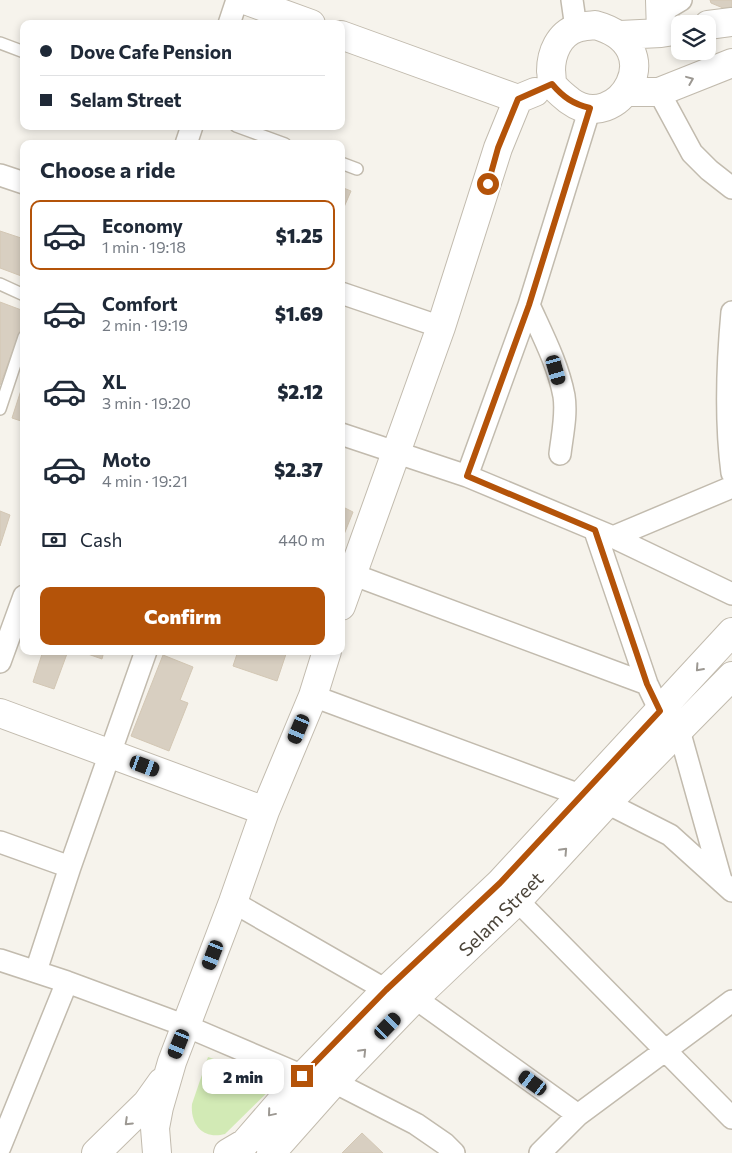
<!DOCTYPE html>
<meta charset="utf-8">
<style>
:root{--surface:#fff;--page:#f6f6f7;--text:#1f2937;--muted:#747a83;--line:#e0e1e3;--accent:#b45309}
body{margin:0;font-family:Commissioner,sans-serif;background:var(--page);color:var(--text);height:100vh;display:flex;flex-direction:column;font-size:19px;white-space:nowrap}
*{box-sizing:border-box;margin:0}
p{font-size:16px;color:var(--muted)}
.icon{flex:none;width:28px;height:28px;fill:none;stroke:currentColor;stroke-width:2;stroke-linecap:round;stroke-linejoin:round}
.map{position:relative;flex:1;overflow:hidden}
.details{position:absolute;left:20px;top:140px;width:325px;height:515px;display:flex;flex-direction:column;background:var(--surface);border-radius:10px;box-shadow:0 2px 8px #0003}
.details>*{flex:none}
.banner{position:absolute;left:20px;top:20px;width:325px;height:110px;border-radius:10px;box-shadow:0 2px 8px #0003;display:grid;align-content:center;height:110px;padding:0 20px;background:var(--surface)}
.buttons{position:absolute;left:671px;top:15px;display:grid;gap:10px}
.buttons a{display:grid;place-items:center;width:45px;height:45px;border-radius:10px;background:var(--surface);box-shadow:0 2px 8px #0003;font-size:25px}
.end{position:absolute;width:22px;height:22px;margin:-11px;border:6px solid #b45309;background:#fff;box-shadow:0 0 0 2px #fff}
.from{border-radius:50%}
.bubble{position:absolute;height:35px;border-radius:10px;background:var(--surface);box-shadow:0 2px 8px #0003;font-size:16px;font-weight:800;line-height:35px;text-align:center}
.car{position:absolute;width:15px;height:30px;margin:-15px -8px;border-radius:6px;box-shadow:0 0 4px 1px #0007;background:linear-gradient(#222 24%,#8ab4d8 0 40%,#222 0 76%,#8ab4d8 0 86%,#222 0)}
.banner b{display:flex;align-items:center;gap:18px;height:48px;font-size:19px}
.banner b+b{border-top:1px solid var(--line)}
.banner i{width:12px;height:12px;background:var(--text)}
ul{padding:0;list-style:none}
li{display:flex;align-items:center;gap:15px;height:70px;margin:0 10px 8px;padding:0 10px;border:2px solid transparent;border-radius:10px}
li div{flex:1}
li b{display:block;font-size:19px}
li em{font-style:normal;font-weight:800}
li.selected{border-color:var(--accent)}
li>.icon{width:45px;height:45px;stroke-width:1.5}
h2{padding:0 20px;font-size:22px;line-height:60px}
.pay{display:flex;align-items:center;gap:12px;height:55px;padding:0 20px;font-size:19px}
.pay p{margin-inline-start:auto}
.primary-button{display:flex;gap:10px;margin-top:auto;padding:10px 20px}
.primary-button a{flex:1;height:58px;border-radius:10px;background:var(--accent);color:#fff;font-size:20px;font-weight:800;line-height:58px;text-align:center}
.map>svg:first-child{display:block}
.green{fill:#d2eab5}
.building{fill:#d8cfc1;stroke:#d3c7b4}
.lines{fill:none;stroke-linecap:round;stroke-linejoin:round}
.service-casing{stroke:#c2bbae;stroke-width:14}
.minor-casing{stroke:#c2bbae;stroke-width:24}
.tertiary-casing{stroke:#c2bbae;stroke-width:30}
.service{stroke:#fff;stroke-width:11}
.minor{stroke:#fff;stroke-width:21}
.tertiary{stroke:#fff;stroke-width:28}
.oneway{stroke:#9c9892}
.route{stroke:#b45309;stroke-width:6}
.labels{text-anchor:middle;stroke-width:4;stroke-linejoin:round;paint-order:stroke}
.street-label{font-size:19px;fill:#4b4439;stroke:#fff}
</style>
<div class="map">
<svg width="732" height="1153" viewBox="0 0 732 1153">
<rect width="100%" height="100%" fill="#f6f3ec"/>
<path class="green" d="M208 1057 279 1081 225 1134C204 1140 190 1125 192 1104Z"/>
<path class="building" d="M710 0H732V7L723 8 711 3Z
M341 187 351 191 341 214Z
M0 231 24 239V277L0 268Z
M0 302 24 311V321L0 385Z
M24 381V422L12 418Z
M341 506 353 512 341 542Z
M0 511 10 515 0 546Z
M43 651H68L54 689 33 682Z
M85 651H104L102 659 85 653Z
M238 651H287L277 681 233 666Z
M163 655 193 667 180 700 188 703 169 751 131 736Z
M362 1133 383 1153H342Z"/>
<g class="lines">
<defs>
<path id="service" d="M0 43 24 52
M236 126 285 144
M341 163 357 169
M0 284 24 295
M0 409 24 337"/>
<path id="minor" d="M572 0 576 28
M661 12 681 0
M229 24 237 0
M659 92 692 153 709 170 732 188
M186 144 192 126
M0 175 24 183
M341 293 441 327
M529 305C542 334 558 364 564 396 567 415 562 436 560 454
M732 312C727 366 725 419 732 473
M341 434 467 476 613 537 732 594
M467 476 529 305 590 108
M595 531 647 684 660 711 679 730 721 880
M613 537 732 487
M341 570 647 684
M0 662 24 596
M313 696 580 795 607 803 670 835 732 891
M0 842 70 867
M507 890 732 1118
M233 902 386 990 415 998 578 1115
M0 960 67 982 186 1026 303 1076 334 1082 416 1124 445 1144 454 1153
M36 971 70 867 146 651
M0 1147 67 982
M540 1153 578 1115 732 1001"/>
<path id="tertiary" d="M245 0 311 24
M660 0 661 33
M595 25C673 46 618 136 570 101 564 96 558 92 553 85 551 82 552 75 551 71 551 53 559 34 577 28 582 26 589 26 595 25Z
M708 25 732 22
M341 35 518 99 535 92
M620 35 661 33 680 30
M626 92H659L732 63
M341 606 441 327 498 148 518 99
M0 713 265 811
M96 1153 147 1103 162 1082
M157 1153 155 1128 159 1107 172 1062 233 902 265 811 313 696 327 651
M228 1153 245 1143 303 1076 386 990 500 883 732 632
M271 1153 334 1082 415 998 517 901 607 803 732 676"/>
</defs>
<use href="#service" class="service-casing"/>
<use href="#minor" class="minor-casing"/>
<use href="#tertiary" class="tertiary-casing"/>
<use href="#service" class="service"/>
<use href="#minor" class="minor"/>
<use href="#tertiary" class="tertiary"/>
</g>
<defs><path id="oneway-chevron" d="M-2-3.5L2.5 0L-2 3.5" fill="none" stroke-width="1.6" stroke-linecap="round" stroke-linejoin="round" transform="scale(1.25)"/></defs>
<g class="oneway">
<use href="#oneway-chevron" transform="translate(690 80) rotate(-22)"/>
<use href="#oneway-chevron" transform="translate(699 668) rotate(132)"/>
<use href="#oneway-chevron" transform="translate(564 851) rotate(-47)"/>
<use href="#oneway-chevron" transform="translate(363 1052) rotate(-46)"/>
<use href="#oneway-chevron" transform="translate(271 1113) rotate(130)"/>
<use href="#oneway-chevron" transform="translate(128 1122) rotate(136)"/>
</g>
<g class="lines">
<path class="route" d="M302 1076 386 990 500 883 660 711 647 684 595 530 467 476 529 305 590 108C573 104 563 97 552 84L518 99 498 148 488 184"/>
</g>
<g class="labels">
<g class="street-label">
<text transform="translate(501 914) rotate(-45)" y="7">Selam Street</text>
</g>
</g>
</svg>
<div class="buttons">
<a><svg class="icon" aria-label="layers" viewBox="0 0 24 24"><path d="M12 4l9 5-9 5-9-5zM3 14l9 5 9-5"/></svg></a>
</div>
<i class="end from" style="left:488px;top:184px"></i>
<i class="end" style="left:302px;top:1076px"></i>
<div class="bubble" style="left:202px;top:1059px;width:82px">2 min</div>
<i class="car" style="left:556px;top:370px;rotate:164deg"></i>
<i class="car" style="left:299px;top:729px;rotate:203deg"></i>
<i class="car" style="left:145px;top:766px;rotate:110deg"></i>
<i class="car" style="left:213px;top:955px;rotate:201deg"></i>
<i class="car" style="left:388px;top:1026px;rotate:44deg"></i>
<i class="car" style="left:179px;top:1044px;rotate:202deg"></i>
<i class="car" style="left:533px;top:1083px;rotate:306deg"></i>
<div class="banner">
<b><i class="from"></i>Dove Cafe Pension</b>
<b><i></i>Selam Street</b>
</div>
<section class="details">
<h2>Choose a ride</h2>
<ul>
<li class="selected"><svg class="icon" aria-label="car" viewBox="0 0 24 24"><path d="M5 17H2v-5l4-1 3-4h7l3 4 3 1v5h-3M9 17h6M6 11h13"/><circle cx="7" cy="17" r="2"/><circle cx="17" cy="17" r="2"/></svg><div><b>Economy</b><p>1 min · 19:18</p></div><em>$1.25</em></li>
<li><svg class="icon" aria-label="car" viewBox="0 0 24 24"><path d="M5 17H2v-5l4-1 3-4h7l3 4 3 1v5h-3M9 17h6M6 11h13"/><circle cx="7" cy="17" r="2"/><circle cx="17" cy="17" r="2"/></svg><div><b>Comfort</b><p>2 min · 19:19</p></div><em>$1.69</em></li>
<li><svg class="icon" aria-label="car" viewBox="0 0 24 24"><path d="M5 17H2v-5l4-1 3-4h7l3 4 3 1v5h-3M9 17h6M6 11h13"/><circle cx="7" cy="17" r="2"/><circle cx="17" cy="17" r="2"/></svg><div><b>XL</b><p>3 min · 19:20</p></div><em>$2.12</em></li>
<li><svg class="icon" aria-label="car" viewBox="0 0 24 24"><path d="M5 17H2v-5l4-1 3-4h7l3 4 3 1v5h-3M9 17h6M6 11h13"/><circle cx="7" cy="17" r="2"/><circle cx="17" cy="17" r="2"/></svg><div><b>Moto</b><p>4 min · 19:21</p></div><em>$2.37</em></li>
</ul>
<div class="pay"><svg class="icon" aria-label="cash" viewBox="0 0 24 24"><path d="M3 7h18v10H3z"/><circle cx="12" cy="12" r="2"/></svg>Cash<p>440 m</p></div>
<div class="primary-button"><a>Confirm</a></div>
</section>
</div>
